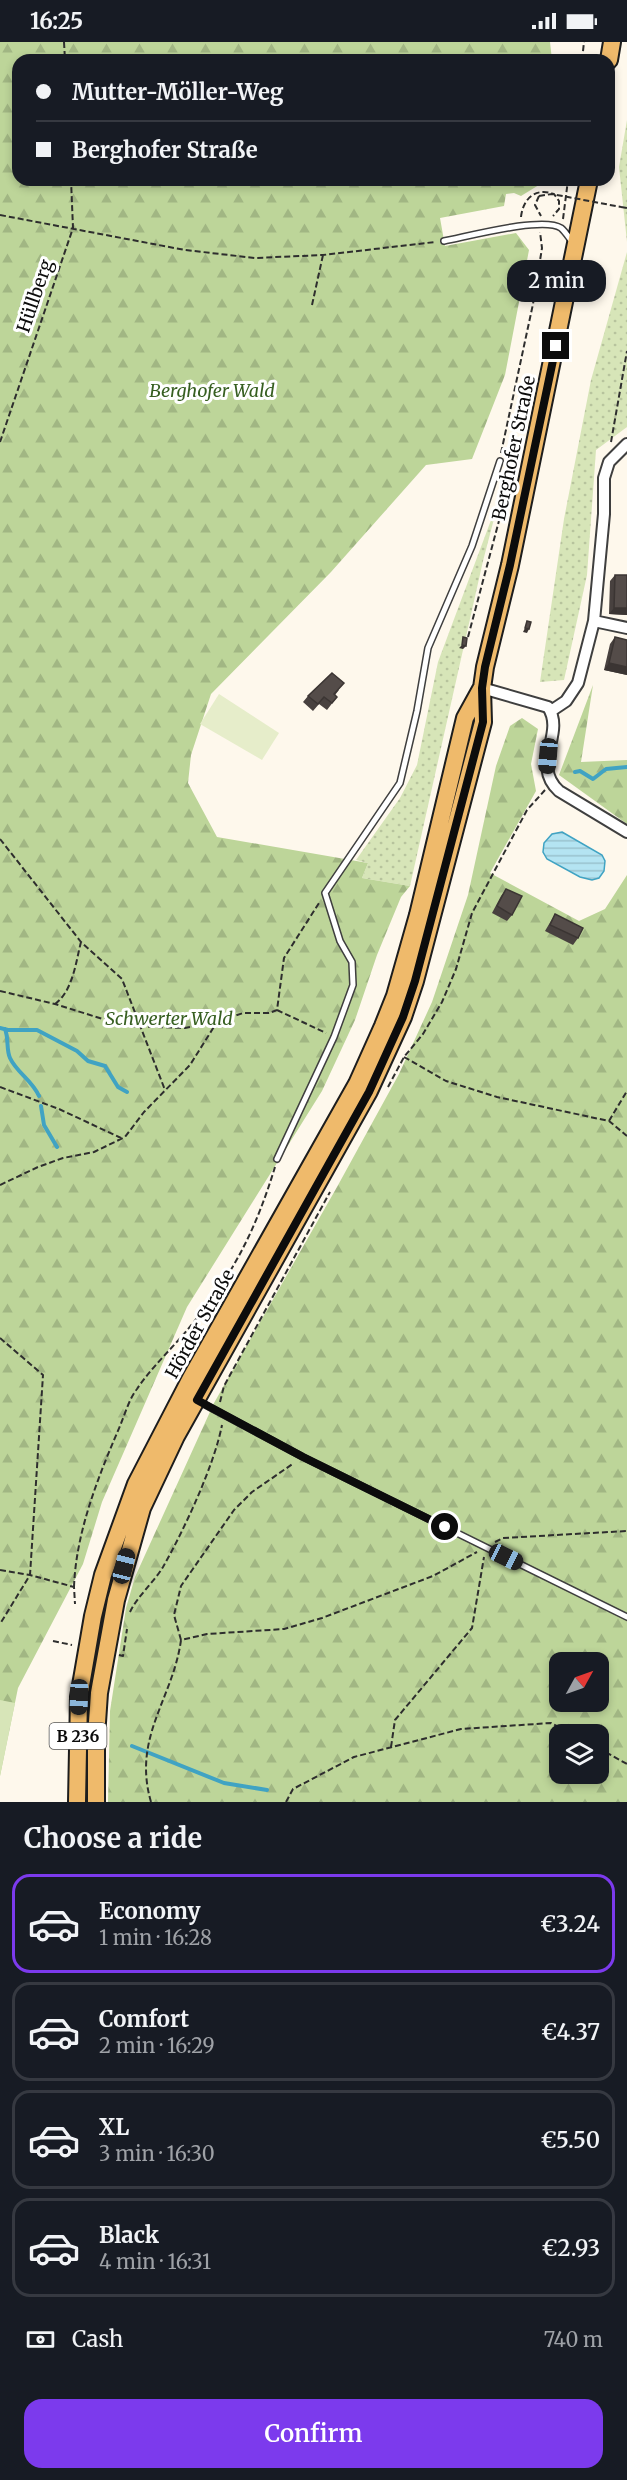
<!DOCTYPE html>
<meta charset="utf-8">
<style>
:root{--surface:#171b24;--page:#20242c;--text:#f1f3f6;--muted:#9ea1a6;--line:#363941;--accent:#7c3aed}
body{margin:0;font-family:Merriweather,serif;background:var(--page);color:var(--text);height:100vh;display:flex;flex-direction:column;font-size:22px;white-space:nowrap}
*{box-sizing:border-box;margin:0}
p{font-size:20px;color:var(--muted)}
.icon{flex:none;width:33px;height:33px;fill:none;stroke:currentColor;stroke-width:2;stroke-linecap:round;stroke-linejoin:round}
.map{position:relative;height:1760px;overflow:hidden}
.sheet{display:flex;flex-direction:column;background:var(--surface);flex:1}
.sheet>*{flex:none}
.guide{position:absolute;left:12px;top:12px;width:603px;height:132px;border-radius:18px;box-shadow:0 3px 9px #0003;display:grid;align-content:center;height:132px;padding:0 24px;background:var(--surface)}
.needle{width:39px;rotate:50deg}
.controls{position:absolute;left:549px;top:1610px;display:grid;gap:12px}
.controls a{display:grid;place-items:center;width:60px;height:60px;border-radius:12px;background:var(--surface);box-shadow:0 3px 9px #0003;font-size:30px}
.end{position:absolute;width:27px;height:27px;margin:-14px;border:8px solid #0c0c0c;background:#fff;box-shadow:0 0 0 3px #fff}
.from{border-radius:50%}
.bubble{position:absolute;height:42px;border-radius:18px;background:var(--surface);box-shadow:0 3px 9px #0003;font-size:20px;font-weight:600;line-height:42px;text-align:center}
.car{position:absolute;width:18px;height:36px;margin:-18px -9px;border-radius:8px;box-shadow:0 0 4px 2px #0007;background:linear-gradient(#222 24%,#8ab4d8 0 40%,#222 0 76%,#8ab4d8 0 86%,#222 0)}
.guide b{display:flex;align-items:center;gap:21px;height:57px;font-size:22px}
.guide b+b{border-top:2px solid var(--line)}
.guide i{width:15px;height:15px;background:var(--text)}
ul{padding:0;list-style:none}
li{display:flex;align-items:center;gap:18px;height:99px;margin:0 12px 9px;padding:0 12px;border:3px solid var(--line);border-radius:18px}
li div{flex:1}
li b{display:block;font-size:22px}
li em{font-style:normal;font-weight:600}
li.selected{border-color:var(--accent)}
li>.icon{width:54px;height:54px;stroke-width:1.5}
h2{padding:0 24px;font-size:27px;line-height:72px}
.pay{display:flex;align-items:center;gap:15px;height:66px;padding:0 24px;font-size:22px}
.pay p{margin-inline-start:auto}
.button{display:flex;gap:12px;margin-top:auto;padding:12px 24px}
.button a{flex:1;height:69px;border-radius:18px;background:var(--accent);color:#fff;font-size:24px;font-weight:600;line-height:69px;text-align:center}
.status{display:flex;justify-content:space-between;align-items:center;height:42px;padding:0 30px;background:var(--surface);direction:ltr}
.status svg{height:16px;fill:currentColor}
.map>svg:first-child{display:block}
.grass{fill:url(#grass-dots)}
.forest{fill:url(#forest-firs);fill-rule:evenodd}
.park{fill:#d7e5b8}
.pitch{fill:#e6edca}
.water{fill:url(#water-rules);stroke:#40a3c3;stroke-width:1.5}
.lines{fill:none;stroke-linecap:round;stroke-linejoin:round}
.stream{stroke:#40a3c3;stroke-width:4}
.service-casing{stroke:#3f3f3f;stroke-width:8}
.minor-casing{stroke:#3f3f3f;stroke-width:14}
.primary-casing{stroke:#1d1d1d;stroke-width:20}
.path{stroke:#2e2e2e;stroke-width:2;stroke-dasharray:6 3;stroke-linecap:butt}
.service{stroke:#fff;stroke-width:5}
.minor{stroke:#fff;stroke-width:10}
.primary{stroke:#efba6b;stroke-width:16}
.path-bridge{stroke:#2e2e2e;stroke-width:2;stroke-dasharray:6 3;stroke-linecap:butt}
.wall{fill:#48413f}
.shaded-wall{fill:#3b3533}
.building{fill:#544c49;stroke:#3b3533;stroke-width:1.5}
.route{stroke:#0c0c0c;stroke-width:8}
.labels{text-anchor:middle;stroke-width:6;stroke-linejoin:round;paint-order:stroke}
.shield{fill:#fff;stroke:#555;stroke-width:1.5}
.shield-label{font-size:16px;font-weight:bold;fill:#0c0c0c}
.street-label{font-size:18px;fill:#0c0c0c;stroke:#fff}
.park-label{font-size:18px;font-style:italic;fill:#375f21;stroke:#fff}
</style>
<div class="status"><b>16:25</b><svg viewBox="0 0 49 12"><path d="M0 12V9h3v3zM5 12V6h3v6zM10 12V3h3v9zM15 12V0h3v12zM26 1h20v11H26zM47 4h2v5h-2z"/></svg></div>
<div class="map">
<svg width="627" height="1760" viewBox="0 0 627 1760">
<defs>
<pattern id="grass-dots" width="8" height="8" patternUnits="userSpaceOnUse" patternTransform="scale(1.5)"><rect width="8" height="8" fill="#d7e5b8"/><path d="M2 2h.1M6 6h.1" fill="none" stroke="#b7c39d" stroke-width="1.8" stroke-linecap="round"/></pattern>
<pattern id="forest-firs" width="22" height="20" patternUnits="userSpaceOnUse" patternTransform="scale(1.5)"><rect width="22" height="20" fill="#bdd599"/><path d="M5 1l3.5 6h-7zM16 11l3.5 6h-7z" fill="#a1b683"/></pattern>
<pattern id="water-rules" width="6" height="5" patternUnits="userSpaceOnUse" patternTransform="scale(1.5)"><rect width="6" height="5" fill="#b4e4f2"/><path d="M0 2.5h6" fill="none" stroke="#9ac2ce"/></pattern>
</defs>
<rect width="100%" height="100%" fill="#fef8ec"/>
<path class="grass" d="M627 78V200L619 125Z
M627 210V385L596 408 587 533 564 638 540 640 564 477 591 338Z
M500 454 483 519 410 844 362 836 368 821 356 818 400 756 417 723 438 620Z"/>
<path class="forest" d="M0 0H550L552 18H18V138H547L521 154 514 151 506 152 504 164 440 176 445 204 516 191 529 208 505 333 472 417 426 423 331 530 211 652 191 713 188 741 217 795 368 821 362 836 410 844 401 855 377 913 355 978 322 1049 187 1265 102 1460 83 1522 18 1646 0 1734Z
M593 643 581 720 627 718V782L559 733Z
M522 676 538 687 531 722 536 749 490 831 579 879 605 867 627 833V1760H108L110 1669 126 1566 135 1535 214 1361 337 1145 399 1032 432 960 468 853 496 724 510 684ZM560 1620H598V1659H560ZM560 1692H598V1731H560Z"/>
<path class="park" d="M0 1658 15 1661 0 1734Z"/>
<path class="pitch" d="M219 652 279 691 262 718 200 682Z"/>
<path class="water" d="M562 790 602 813 605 819 604 829 599 836 592 838 580 835 547 817 543 810 544 801 552 792Z"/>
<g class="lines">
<path class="stream" d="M575 730 580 729 593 737 606 727 627 725
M0 986 8 988H37L77 1009 88 1019 105 1024 118 1045 127 1050
M5 987C9 997 6 1007 10 1016 17 1031 32 1038 39 1054
M41 1064 44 1083 57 1105
M132 1704 224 1741 267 1748"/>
<defs>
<path id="service" d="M444 199C466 195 543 174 561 186 565 189 569 196 573 201
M277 1117 334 995 353 943 352 920 340 899 325 851 400 741 417 669 428 606 472 504 500 419
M198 1359 303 1415 627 1575"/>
<path id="minor" d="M594 579 627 586
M482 646 548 665C566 692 530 722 559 749L627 790
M551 669 566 659 578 641 594 579 604 472V436L609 420 627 402"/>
<path id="primary" d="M609 18 612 0
M77 1760 79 1655 93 1574 103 1533 136 1442 191 1336 357 1042 383 984 395 954 418 873 465 676 481 647
M96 1760V1695L99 1651 116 1558 142 1466 176 1394 369 1049 403 975 415 939 483 680 482 646 485 625 510 523 589 138"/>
</defs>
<use href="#service" class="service-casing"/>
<use href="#minor" class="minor-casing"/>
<use href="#primary" class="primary-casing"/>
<path class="path" d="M64 0 65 18
M582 18 584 0
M539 154 535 163 541 174
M621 165 627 166
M0 173 185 208 255 216 323 213 435 200
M521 175C523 157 535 145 554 152L559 159V167L553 174
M563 177 568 138
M312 263 323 213
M0 400 73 186 71 138
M611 400 627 309
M501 411 533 262 542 206 540 190
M468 595 512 430 509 421
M0 797 81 900 122 937 165 1048
M0 949 55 962 125 984 185 986 217 980 243 971H269L277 968 284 916 319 861
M55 962C73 949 76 919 81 900
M277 968 326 991
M404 1015 446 1039 497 1055 609 1079 627 1094
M0 1045 59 1067 121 1096
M388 1045 404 1015 423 992 442 960 456 927 472 871 527 768 545 748
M609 1079 627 1049
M0 1143 38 1125 63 1116 94 1110 125 1095 144 1070 190 1023 217 980
M0 1296 43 1333 30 1533 0 1582
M220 1360 224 1344 330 1150
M495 1500 503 1496 627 1489
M0 1528 30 1533 74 1545 75 1562
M74 1545C76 1490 98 1435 120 1384 125 1372 129 1357 137 1347 153 1323 175 1304 193 1281 234 1231 256 1187 275 1125
M130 1570C136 1556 154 1540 163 1525 184 1488 214 1424 222 1383
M181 1598 174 1573 181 1544 234 1468 252 1450 294 1421
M53 1599 72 1603
M119 1613 123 1614 127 1587
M391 1705 395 1678 472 1586 484 1515
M598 1706 627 1722
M151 1760C132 1695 173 1657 181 1598L207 1592 284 1587 322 1576 433 1534 477 1510
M286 1760 293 1747 354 1715 461 1687 551 1681 572 1692"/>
<use href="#service" class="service"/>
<use href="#minor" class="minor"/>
<use href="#primary" class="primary"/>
<path class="path-bridge" d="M539 154 552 152 621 165"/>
</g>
<path class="wall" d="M615 533H627V573L609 572 610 539Z
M615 595 627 598V633L604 628 610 602Z
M339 648 335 653 337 655 327 668 319 662 313 669 303 660 308 654Z
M506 847 512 873 507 879 492 871 501 854Z
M555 872 578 896 573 903 545 889Z"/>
<path class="shaded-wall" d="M614 566H627V573L609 572Z
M525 586 529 587 527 591 523 590Z
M462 603 466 604 463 607 459 606Z
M609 621 627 625V633L604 628Z"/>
<path class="building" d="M615 533H627V566H614Z
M527 579 531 580 529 587 525 586Z
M463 595 467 596 466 604 462 603Z
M615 595 627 598V625L609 621Z
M332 631 344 641 334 652 337 655 332 661 324 655 318 662 308 654Z
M506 847 522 854 512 873 497 864Z
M555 872 583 886 578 896 550 883Z"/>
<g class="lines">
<path class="route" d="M445 1485 303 1415 197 1358 369 1050 403 975 415 939 483 680 482 646 485 625 510 523 556 304"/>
</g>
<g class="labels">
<rect class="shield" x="49.5" y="1681" width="57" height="26" rx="4.5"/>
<g class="shield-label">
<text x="78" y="1700">B 236</text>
</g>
<g class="street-label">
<text transform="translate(35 254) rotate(-71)" y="6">Hüllberg</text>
<text transform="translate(514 406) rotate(-78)" y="6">Berghofer Straße</text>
<text transform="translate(200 1282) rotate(-61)" y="6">Hörder Straße</text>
</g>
<g class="park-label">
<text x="212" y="355">Berghofer Wald</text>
<text x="169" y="983">Schwerter Wald</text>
</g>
</g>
</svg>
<div class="controls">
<a><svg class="needle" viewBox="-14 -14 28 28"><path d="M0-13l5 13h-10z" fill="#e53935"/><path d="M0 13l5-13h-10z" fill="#9ea1a6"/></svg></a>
<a><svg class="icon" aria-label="layers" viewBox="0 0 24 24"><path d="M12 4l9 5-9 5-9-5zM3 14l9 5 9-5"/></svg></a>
</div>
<i class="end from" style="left:445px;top:1485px"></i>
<i class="end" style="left:556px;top:304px"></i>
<div class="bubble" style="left:507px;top:218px;width:99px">2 min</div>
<i class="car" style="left:548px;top:714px;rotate:185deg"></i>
<i class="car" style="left:506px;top:1515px;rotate:116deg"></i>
<i class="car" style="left:124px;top:1524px;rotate:14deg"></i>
<i class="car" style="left:79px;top:1655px;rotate:182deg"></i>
<div class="guide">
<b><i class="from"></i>Mutter-Möller-Weg</b>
<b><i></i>Berghofer Straße</b>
</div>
</div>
<section class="sheet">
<h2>Choose a ride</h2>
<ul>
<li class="selected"><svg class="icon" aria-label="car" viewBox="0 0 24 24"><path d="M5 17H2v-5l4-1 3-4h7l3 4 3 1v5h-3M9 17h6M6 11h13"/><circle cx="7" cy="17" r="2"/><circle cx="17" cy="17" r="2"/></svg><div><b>Economy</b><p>1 min · 16:28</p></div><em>€3.24</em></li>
<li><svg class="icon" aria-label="car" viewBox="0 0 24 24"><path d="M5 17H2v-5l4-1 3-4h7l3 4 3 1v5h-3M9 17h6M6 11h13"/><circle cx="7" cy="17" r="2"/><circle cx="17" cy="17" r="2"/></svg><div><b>Comfort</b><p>2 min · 16:29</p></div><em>€4.37</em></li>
<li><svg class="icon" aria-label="car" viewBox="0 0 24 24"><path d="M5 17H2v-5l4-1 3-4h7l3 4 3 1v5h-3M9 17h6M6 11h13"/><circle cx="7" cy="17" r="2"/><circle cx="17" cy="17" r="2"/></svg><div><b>XL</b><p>3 min · 16:30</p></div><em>€5.50</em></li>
<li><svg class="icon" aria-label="car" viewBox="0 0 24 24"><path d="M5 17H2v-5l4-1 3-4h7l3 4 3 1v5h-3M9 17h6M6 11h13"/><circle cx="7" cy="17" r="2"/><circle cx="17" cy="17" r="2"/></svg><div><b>Black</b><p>4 min · 16:31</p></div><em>€2.93</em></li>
</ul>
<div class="pay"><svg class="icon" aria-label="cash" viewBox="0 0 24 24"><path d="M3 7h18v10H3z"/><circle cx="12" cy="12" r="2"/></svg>Cash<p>740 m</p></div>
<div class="button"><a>Confirm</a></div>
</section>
